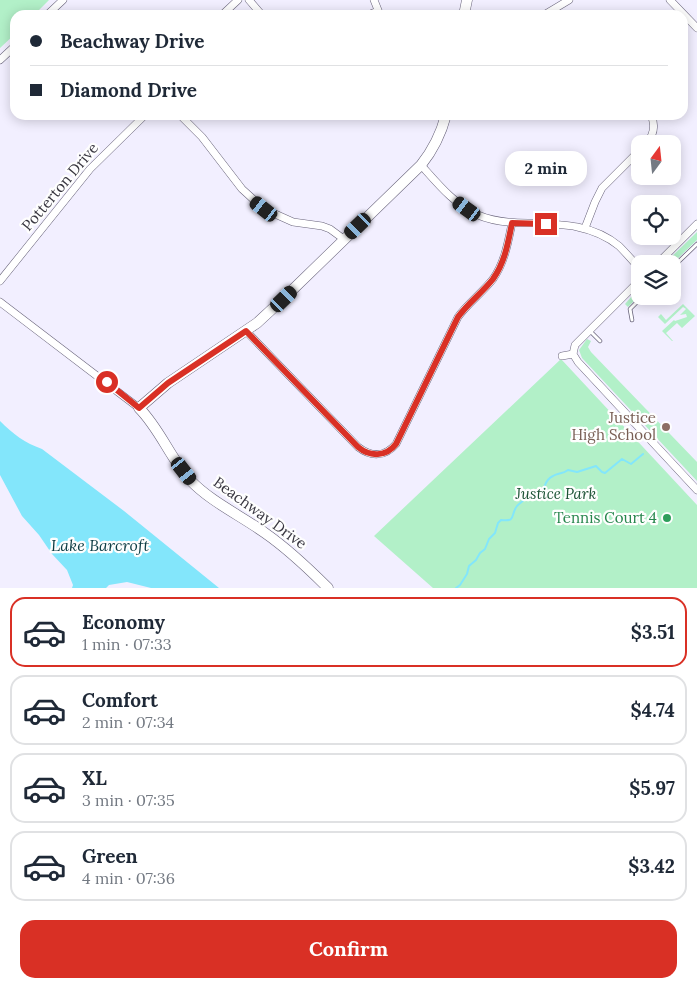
<!DOCTYPE html>
<meta charset="utf-8">
<style>
:root{--surface:#fff;--page:#f6f6f7;--text:#1f2937;--muted:#747a83;--line:#e0e1e3;--accent:#d93025}
body{margin:0;font-family:Lora,serif;background:var(--page);color:var(--text);height:100vh;display:flex;flex-direction:column;font-size:19px;white-space:nowrap}
*{box-sizing:border-box;margin:0}
p{font-size:16px;color:var(--muted)}
.icon{flex:none;width:28px;height:28px;fill:none;stroke:currentColor;stroke-width:2;stroke-linecap:round;stroke-linejoin:round}
.map{position:relative;height:588px;overflow:hidden}
.sheet{display:flex;flex-direction:column;background:var(--surface);flex:1}
.sheet>*{flex:none}
.top-card{position:absolute;left:10px;top:10px;width:678px;height:110px;border-radius:15px;box-shadow:0 2px 12px #0003;display:grid;align-content:center;height:110px;padding:0 20px;background:var(--surface)}
.needle{width:32px;rotate:15deg}
.buttons{position:absolute;left:631px;top:135px;display:grid;gap:10px}
.buttons a{display:grid;place-items:center;width:50px;height:50px;border-radius:10px;background:var(--surface);box-shadow:0 2px 12px #0003;font-size:25px}
.end{position:absolute;width:22px;height:22px;margin:-11px;border:6px solid #d93025;background:#fff;box-shadow:0 0 0 2px #fff}
.from{border-radius:50%}
.bubble{position:absolute;height:35px;border-radius:15px;background:var(--surface);box-shadow:0 2px 12px #0003;font-size:16px;font-weight:700;line-height:35px;text-align:center}
.car{position:absolute;width:15px;height:30px;margin:-15px -8px;border-radius:6px;box-shadow:0 0 4px 1px #0007;background:linear-gradient(#222 24%,#8ab4d8 0 40%,#222 0 76%,#8ab4d8 0 86%,#222 0)}
.top-card b{display:flex;align-items:center;gap:18px;height:48px;font-size:19px}
.top-card b+b{border-top:1px solid var(--line)}
.top-card i{width:12px;height:12px;background:var(--text)}
ul{padding:9px 0 0;list-style:none}
li{display:flex;align-items:center;gap:15px;height:70px;margin:0 10px 8px;padding:0 10px;border:2px solid var(--line);border-radius:15px}
li div{flex:1}
li b{display:block;font-size:19px}
li em{font-style:normal;font-weight:700}
li.active{border-color:var(--accent)}
li>.icon{width:45px;height:45px;stroke-width:1.5}
.button{display:flex;gap:10px;margin-top:auto;padding:10px 20px}
.button a{flex:1;height:58px;border-radius:15px;background:var(--accent);color:#fff;font-size:20px;font-weight:700;line-height:58px;text-align:center}
.map>svg:first-child{display:block}
.green{fill:#b2f0c8}
.water{fill:#83e6fb}
.lines{fill:none;stroke-linecap:round;stroke-linejoin:round}
.stream{stroke:#83e6fb;stroke-width:2}
.lane-casing{stroke:#68637a;stroke-width:4.5}
.street-casing{stroke:#68637a;stroke-width:8}
.secondary-casing{stroke:#68637a;stroke-width:11}
.lane{stroke:#fff;stroke-width:3}
.street{stroke:#fff;stroke-width:7}
.secondary{stroke:#fff;stroke-width:10}
.route{stroke:#d93025;stroke-width:6}
.education-dot{fill:#8d6e63;stroke:#fefefe;stroke-width:2}
.leisure-dot{fill:#2e9e5b;stroke:#fefefe;stroke-width:2}
.labels{text-anchor:middle;stroke-width:4.5;stroke-linejoin:round;paint-order:stroke}
.street-label{font-size:15px;fill:#37353f;stroke:#fefefe}
.education-label{font-size:15px;fill:#785e54;stroke:#fefefe;text-anchor:end}
.park-label{font-size:15px;font-style:italic;fill:#1b5234;stroke:#fefefe}
.leisure-label{font-size:15px;fill:#27864d;stroke:#fefefe;text-anchor:end}
.water-label{font-size:16px;font-style:italic;fill:#0c3c44;stroke:#fefefe}
</style>
<div class="map">
<svg width="697" height="588" viewBox="0 0 697 588">
<rect width="100%" height="100%" fill="#f2efff"/>
<path class="green" d="M0 0H49L34 15H15V34L0 48Z
M697 232V240L672 264H664Z
M640 287V295L628 307 625 304Z
M683 304 695 316 682 328 677 323 666 333 673 341H672L662 331 674 320 675 321 687 317 686 314 680 315 686 309 683 307 665 324 658 317 661 314 666 320Z
M587 339 591 341 588 347 591 352 697 462V481L582 358 579 350Z
M561 359 697 505V588H433L374 536Z"/>
<path class="water" d="M0 421C13 434 25 443 42 449L124 511 219 588H151L127 582 109 585 106 588H72L73 585 67 570 52 554 39 535 22 516 0 475Z"/>
<g class="lines">
<path class="stream" d="M456 588 460 585 467 574 469 566 476 560 480 553 485 549 489 539 495 533 498 523 501 520C517 522 510 515 517 506 521 502 525 500 529 495 552 492 539 483 553 476 558 473 563 474 568 470L577 472 596 466 602 472 605 473 622 459 631 464 643 454"/>
<defs>
<path id="lane" d="M672 268 697 244
M632 320 630 309 643 296
M590 331 600 341"/>
<path id="street" d="M249 0 262 15
M374 0 380 15
M670 0 697 28
M47 15 63 0
M222 15 238 0
M368 15 378 11
M544 15 569 0
M0 60 15 46
M180 115 202 137 242 189 264 209 293 222 322 226 330 229 345 240
M646 144C654 135 656 126 651 115
M421 165C438 184 455 205 478 215 494 222 511 223 528 223 560 224 592 224 619 246 626 253 633 261 640 269
M585 228 595 202 602 188 640 150
M657 264 697 224
M0 281 90 169 145 115
M0 302 139 408
M246 331 358 447C371 457 385 457 396 444L458 317C468 303 482 293 493 279 505 262 508 242 512 223
M573 354 578 362 697 490
M562 356 573 354 575 345 640 280"/>
<path id="secondary" d="M464 15 467 0
M328 588C308 568 288 549 265 533 240 515 211 502 190 480 170 458 160 429 139 408L168 383 257 323 283 299 421 165C433 150 441 134 446 115"/>
</defs>
<use href="#lane" class="lane-casing"/>
<use href="#street" class="street-casing"/>
<use href="#secondary" class="secondary-casing"/>
<use href="#lane" class="lane"/>
<use href="#street" class="street"/>
<use href="#secondary" class="secondary"/>
</g>
<g class="lines">
<path class="route" d="M107 382 139 408 168 383 246 331 358 447C370 457 386 457 396 444L458 317C468 303 482 293 493 279 505 262 508 243 512 223L546 224"/>
</g>
<circle class="education-dot" cx="666" cy="427" r="5"/>
<circle class="leisure-dot" cx="667" cy="518" r="5"/>
<g class="labels">
<g class="street-label">
<text transform="translate(60 187) rotate(-50)" y="5">Potterton Drive</text>
<text transform="translate(260 513) rotate(36)" y="5">Beachway Drive</text>
</g>
<g class="education-label">
<text x="656" y="423">Justice<tspan x="656" dy="17">High School</tspan></text>
</g>
<g class="park-label">
<text x="556" y="499">Justice Park</text>
</g>
<g class="leisure-label">
<text x="657" y="523">Tennis Court 4</text>
</g>
<g class="water-label">
<text x="100" y="551">Lake Barcroft</text>
</g>
</g>
</svg>
<div class="buttons">
<a><svg class="needle" viewBox="-14 -14 28 28"><path d="M0-13l5 13h-10z" fill="#e53935"/><path d="M0 13l5-13h-10z" fill="#747a83"/></svg></a>
<a><svg class="icon" aria-label="locate" viewBox="0 0 24 24"><circle cx="12" cy="12" r="6"/><path d="M12 2v4M12 18v4M2 12h4M18 12h4"/></svg></a>
<a><svg class="icon" aria-label="layers" viewBox="0 0 24 24"><path d="M12 4l9 5-9 5-9-5zM3 14l9 5 9-5"/></svg></a>
</div>
<i class="end from" style="left:107px;top:382px"></i>
<i class="end" style="left:546px;top:224px"></i>
<div class="bubble" style="left:505px;top:151px;width:82px">2 min</div>
<i class="car" style="left:264px;top:209px;rotate:308deg"></i>
<i class="car" style="left:467px;top:209px;rotate:306deg"></i>
<i class="car" style="left:358px;top:226px;rotate:226deg"></i>
<i class="car" style="left:284px;top:299px;rotate:46deg"></i>
<i class="car" style="left:184px;top:471px;rotate:142deg"></i>
<div class="top-card">
<b><i class="from"></i>Beachway Drive</b>
<b><i></i>Diamond Drive</b>
</div>
</div>
<section class="sheet">
<ul>
<li class="active"><svg class="icon" aria-label="car" viewBox="0 0 24 24"><path d="M5 17H2v-5l4-1 3-4h7l3 4 3 1v5h-3M9 17h6M6 11h13"/><circle cx="7" cy="17" r="2"/><circle cx="17" cy="17" r="2"/></svg><div><b>Economy</b><p>1 min · 07:33</p></div><em>$3.51</em></li>
<li><svg class="icon" aria-label="car" viewBox="0 0 24 24"><path d="M5 17H2v-5l4-1 3-4h7l3 4 3 1v5h-3M9 17h6M6 11h13"/><circle cx="7" cy="17" r="2"/><circle cx="17" cy="17" r="2"/></svg><div><b>Comfort</b><p>2 min · 07:34</p></div><em>$4.74</em></li>
<li><svg class="icon" aria-label="car" viewBox="0 0 24 24"><path d="M5 17H2v-5l4-1 3-4h7l3 4 3 1v5h-3M9 17h6M6 11h13"/><circle cx="7" cy="17" r="2"/><circle cx="17" cy="17" r="2"/></svg><div><b>XL</b><p>3 min · 07:35</p></div><em>$5.97</em></li>
<li><svg class="icon" aria-label="car" viewBox="0 0 24 24"><path d="M5 17H2v-5l4-1 3-4h7l3 4 3 1v5h-3M9 17h6M6 11h13"/><circle cx="7" cy="17" r="2"/><circle cx="17" cy="17" r="2"/></svg><div><b>Green</b><p>4 min · 07:36</p></div><em>$3.42</em></li>
</ul>
<div class="button"><a>Confirm</a></div>
</section>
